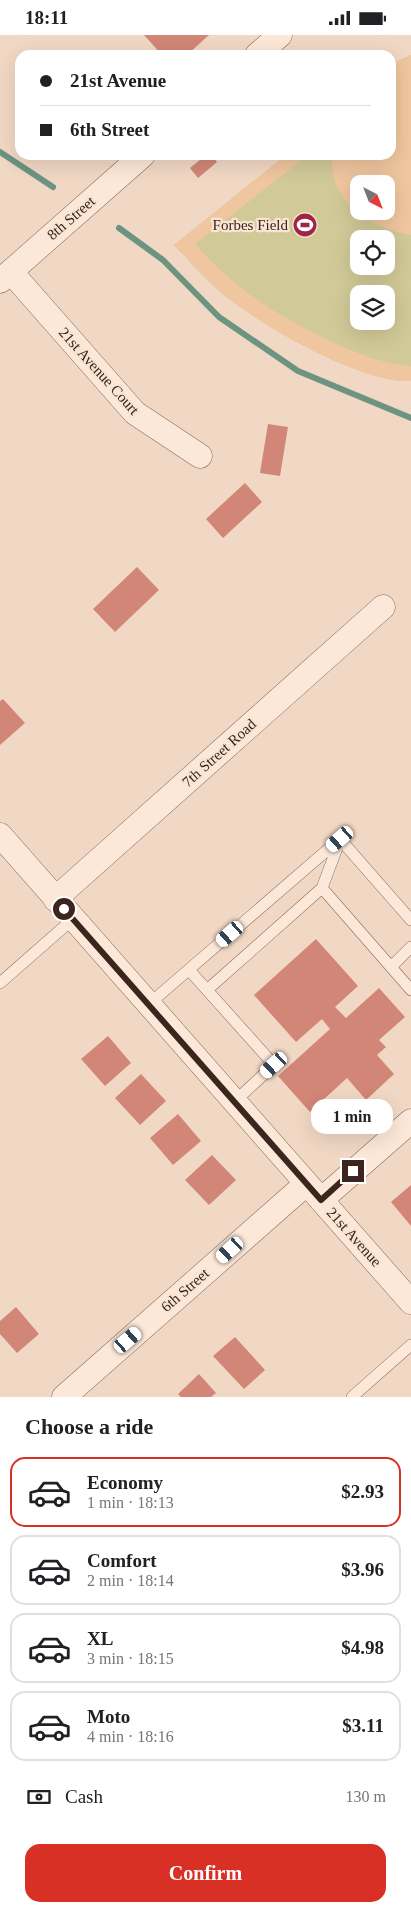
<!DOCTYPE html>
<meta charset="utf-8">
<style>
:root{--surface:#fff;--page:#f6f6f6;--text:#202124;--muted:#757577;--line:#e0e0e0;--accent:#d93025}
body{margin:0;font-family:"Times New Roman",serif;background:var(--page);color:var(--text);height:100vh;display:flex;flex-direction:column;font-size:19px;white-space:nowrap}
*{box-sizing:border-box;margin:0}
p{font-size:16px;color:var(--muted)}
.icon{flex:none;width:28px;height:28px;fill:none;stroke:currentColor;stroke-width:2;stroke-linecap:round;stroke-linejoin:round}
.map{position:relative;height:1362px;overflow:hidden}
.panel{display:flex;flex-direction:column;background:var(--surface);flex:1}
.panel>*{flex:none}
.guide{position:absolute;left:15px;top:15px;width:381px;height:110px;border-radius:15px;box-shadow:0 5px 20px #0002;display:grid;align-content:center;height:110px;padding:0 25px;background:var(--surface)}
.needle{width:32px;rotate:138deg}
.buttons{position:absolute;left:350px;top:140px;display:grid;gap:10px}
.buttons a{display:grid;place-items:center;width:45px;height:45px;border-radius:10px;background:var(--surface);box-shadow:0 5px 20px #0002;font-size:25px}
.end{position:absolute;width:22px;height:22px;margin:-11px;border:6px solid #3d251e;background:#fff;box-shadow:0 0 0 2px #fff}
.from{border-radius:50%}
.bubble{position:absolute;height:35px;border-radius:15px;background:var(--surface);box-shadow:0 5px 20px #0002;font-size:16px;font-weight:700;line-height:35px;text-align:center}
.car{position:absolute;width:15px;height:30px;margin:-15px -8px;border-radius:6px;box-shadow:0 0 4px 1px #0007;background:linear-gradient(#fff 24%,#345 0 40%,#fff 0 76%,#345 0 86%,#fff 0)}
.guide b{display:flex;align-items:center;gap:18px;height:48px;font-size:19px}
.guide b+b{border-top:1px solid var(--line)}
.guide i{width:12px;height:12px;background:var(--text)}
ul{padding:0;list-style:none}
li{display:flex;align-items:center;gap:15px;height:70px;margin:0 10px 8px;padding:0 15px;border:2px solid var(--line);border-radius:15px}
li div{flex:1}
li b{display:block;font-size:19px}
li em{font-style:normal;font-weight:700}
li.active{border-color:var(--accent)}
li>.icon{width:45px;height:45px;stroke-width:1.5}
h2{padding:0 25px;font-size:22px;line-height:60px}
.pay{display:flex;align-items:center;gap:12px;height:55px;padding:0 25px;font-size:19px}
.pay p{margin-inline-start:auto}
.button{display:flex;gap:10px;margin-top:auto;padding:10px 25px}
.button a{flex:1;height:58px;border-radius:15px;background:var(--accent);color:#fff;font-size:20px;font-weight:700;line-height:58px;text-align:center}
.status{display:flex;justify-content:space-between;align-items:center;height:35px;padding:0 25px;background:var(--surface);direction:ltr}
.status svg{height:14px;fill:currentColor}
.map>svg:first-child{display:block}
.green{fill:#d1c997;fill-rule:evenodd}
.sand{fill:#efc69f;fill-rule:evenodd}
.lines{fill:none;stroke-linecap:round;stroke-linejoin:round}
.stream{stroke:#6c9480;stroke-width:6}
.building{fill:#d28677}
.lane-casing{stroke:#8e6759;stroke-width:12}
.street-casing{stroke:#8e6759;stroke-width:25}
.lane{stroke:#fbe8d8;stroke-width:11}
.street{stroke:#fbe8d8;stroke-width:24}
.route{stroke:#3d251e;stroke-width:6}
.labels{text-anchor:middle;stroke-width:4.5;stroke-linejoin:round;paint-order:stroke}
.street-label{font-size:15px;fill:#3d251e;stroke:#f8e5d4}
.poi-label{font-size:15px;fill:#3d251e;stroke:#f8e5d4;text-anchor:end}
</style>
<div class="status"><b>18:11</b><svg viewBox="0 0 49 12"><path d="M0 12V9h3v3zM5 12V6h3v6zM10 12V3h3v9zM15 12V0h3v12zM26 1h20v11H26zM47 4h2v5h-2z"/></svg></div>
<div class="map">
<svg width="411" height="1362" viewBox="0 0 411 1362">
<rect width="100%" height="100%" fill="#f1d8c4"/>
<path class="green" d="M411 20V346C359 348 256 288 217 254 201 240 188 224 174 210L286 120H391V29ZM359 149H386V176H359ZM359 204H386V231H359ZM359 259H386V286H359Z"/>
<path class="sand" d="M411 20V200H408C379 193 343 176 334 143 332 136 332 127 331 120H391V29ZM359 149H386V176H359Z
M286 120H308L195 209C233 252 273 278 324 303 353 317 379 328 411 331V346C359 348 256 288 217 254 201 240 188 224 174 210Z"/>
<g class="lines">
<path class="stream" d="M0 117 53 152
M119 193 163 225 219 282 298 336 411 383"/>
</g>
<path class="building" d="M144 0H209L187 20H162Z
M206 120H212L217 127 198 143 190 133Z
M268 389 288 392 280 441 260 438Z
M245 448 262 467 223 503 206 484Z
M137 532 159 555 115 597 93 574Z
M3 664 25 688 0 710V666Z
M316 904 358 951 335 972 346 983 379 953 405 982 379 1005 386 1012 377 1020 394 1039 366 1065 347 1043 310 1077 278 1041 330 994 322 984 296 1007 254 960Z
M108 1001 131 1028 105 1051 81 1024Z
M141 1039 166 1066 140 1090 115 1063Z
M178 1079 201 1106 173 1130 150 1103Z
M212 1120 236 1145 209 1170 185 1145Z
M411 1150V1191L391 1167Z
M16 1272 39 1299 17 1318 0 1299V1286Z
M235 1302 265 1335 244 1354 213 1321Z
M199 1339 216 1358 211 1362H181L178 1359Z"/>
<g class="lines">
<defs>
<path id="lane" d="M322 853 340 805
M391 932 411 912
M189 935 207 955 322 853 411 955
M0 948 73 884
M207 955 274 1030 234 1067
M149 969 340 804 411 885
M352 1362 411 1310"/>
<path id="street" d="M257 20 280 0
M11 237 135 378 200 421
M0 246 143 120
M0 800 411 1267
M55 864 383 572
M321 1165 411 1086
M64 1362 306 1149"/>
</defs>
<use href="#lane" class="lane-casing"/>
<use href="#street" class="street-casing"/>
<use href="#lane" class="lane"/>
<use href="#street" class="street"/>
</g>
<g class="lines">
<path class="route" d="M64 874 321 1165 353 1136"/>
</g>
<defs>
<symbol id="stadium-disc" viewBox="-11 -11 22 22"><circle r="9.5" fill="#a12445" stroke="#f8e5d4"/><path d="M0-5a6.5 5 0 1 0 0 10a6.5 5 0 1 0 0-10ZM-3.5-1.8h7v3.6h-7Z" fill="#fff"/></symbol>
</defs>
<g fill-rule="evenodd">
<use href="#stadium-disc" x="291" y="176" width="28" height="28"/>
</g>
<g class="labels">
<g class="street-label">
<text transform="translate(71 183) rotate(-41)" y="5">8th Street</text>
<text transform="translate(99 336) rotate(48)" y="5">21st Avenue Court</text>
<text transform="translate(219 718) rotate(-42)" y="5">7th Street Road</text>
<text transform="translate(354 1202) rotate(48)" y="5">21st Avenue</text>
<text transform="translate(185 1255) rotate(-41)" y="5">6th Street</text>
</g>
<g class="poi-label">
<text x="288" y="195">Forbes Field</text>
</g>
</g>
</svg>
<div class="buttons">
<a><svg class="needle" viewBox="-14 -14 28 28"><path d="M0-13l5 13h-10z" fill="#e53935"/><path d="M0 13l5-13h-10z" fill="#757577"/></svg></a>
<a><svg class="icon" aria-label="locate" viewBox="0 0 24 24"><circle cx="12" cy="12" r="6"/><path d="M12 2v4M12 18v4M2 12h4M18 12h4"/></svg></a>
<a><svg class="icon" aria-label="layers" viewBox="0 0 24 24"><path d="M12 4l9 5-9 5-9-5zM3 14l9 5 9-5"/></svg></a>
</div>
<i class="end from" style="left:64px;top:874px"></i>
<i class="end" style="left:353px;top:1136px"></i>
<div class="bubble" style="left:311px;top:1064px;width:82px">1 min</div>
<i class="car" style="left:340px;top:804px;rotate:229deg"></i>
<i class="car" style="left:230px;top:899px;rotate:229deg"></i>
<i class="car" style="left:274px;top:1030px;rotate:228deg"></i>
<i class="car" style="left:230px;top:1215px;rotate:228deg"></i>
<i class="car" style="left:128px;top:1305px;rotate:49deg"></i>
<div class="guide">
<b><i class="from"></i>21st Avenue</b>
<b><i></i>6th Street</b>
</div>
</div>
<section class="panel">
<h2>Choose a ride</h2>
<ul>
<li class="active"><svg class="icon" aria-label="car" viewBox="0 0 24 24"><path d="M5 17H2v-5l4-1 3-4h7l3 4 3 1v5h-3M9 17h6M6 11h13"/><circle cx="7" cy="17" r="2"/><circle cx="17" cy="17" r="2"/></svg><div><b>Economy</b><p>1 min · 18:13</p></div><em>$2.93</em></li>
<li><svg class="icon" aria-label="car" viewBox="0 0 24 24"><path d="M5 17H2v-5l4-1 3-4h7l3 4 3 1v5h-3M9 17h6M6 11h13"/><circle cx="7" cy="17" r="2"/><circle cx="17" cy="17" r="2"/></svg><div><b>Comfort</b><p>2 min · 18:14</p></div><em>$3.96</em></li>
<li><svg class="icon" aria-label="car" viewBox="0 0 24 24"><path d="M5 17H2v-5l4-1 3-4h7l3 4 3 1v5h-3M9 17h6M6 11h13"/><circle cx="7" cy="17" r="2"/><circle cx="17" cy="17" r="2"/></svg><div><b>XL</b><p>3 min · 18:15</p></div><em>$4.98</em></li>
<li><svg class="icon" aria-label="car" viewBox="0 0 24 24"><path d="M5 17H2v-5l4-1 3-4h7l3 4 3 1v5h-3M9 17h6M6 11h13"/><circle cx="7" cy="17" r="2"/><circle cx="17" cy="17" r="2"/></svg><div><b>Moto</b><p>4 min · 18:16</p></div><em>$3.11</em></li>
</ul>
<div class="pay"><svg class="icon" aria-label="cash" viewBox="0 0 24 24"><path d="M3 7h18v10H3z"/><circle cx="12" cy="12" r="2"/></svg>Cash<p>130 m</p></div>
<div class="button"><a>Confirm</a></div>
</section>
